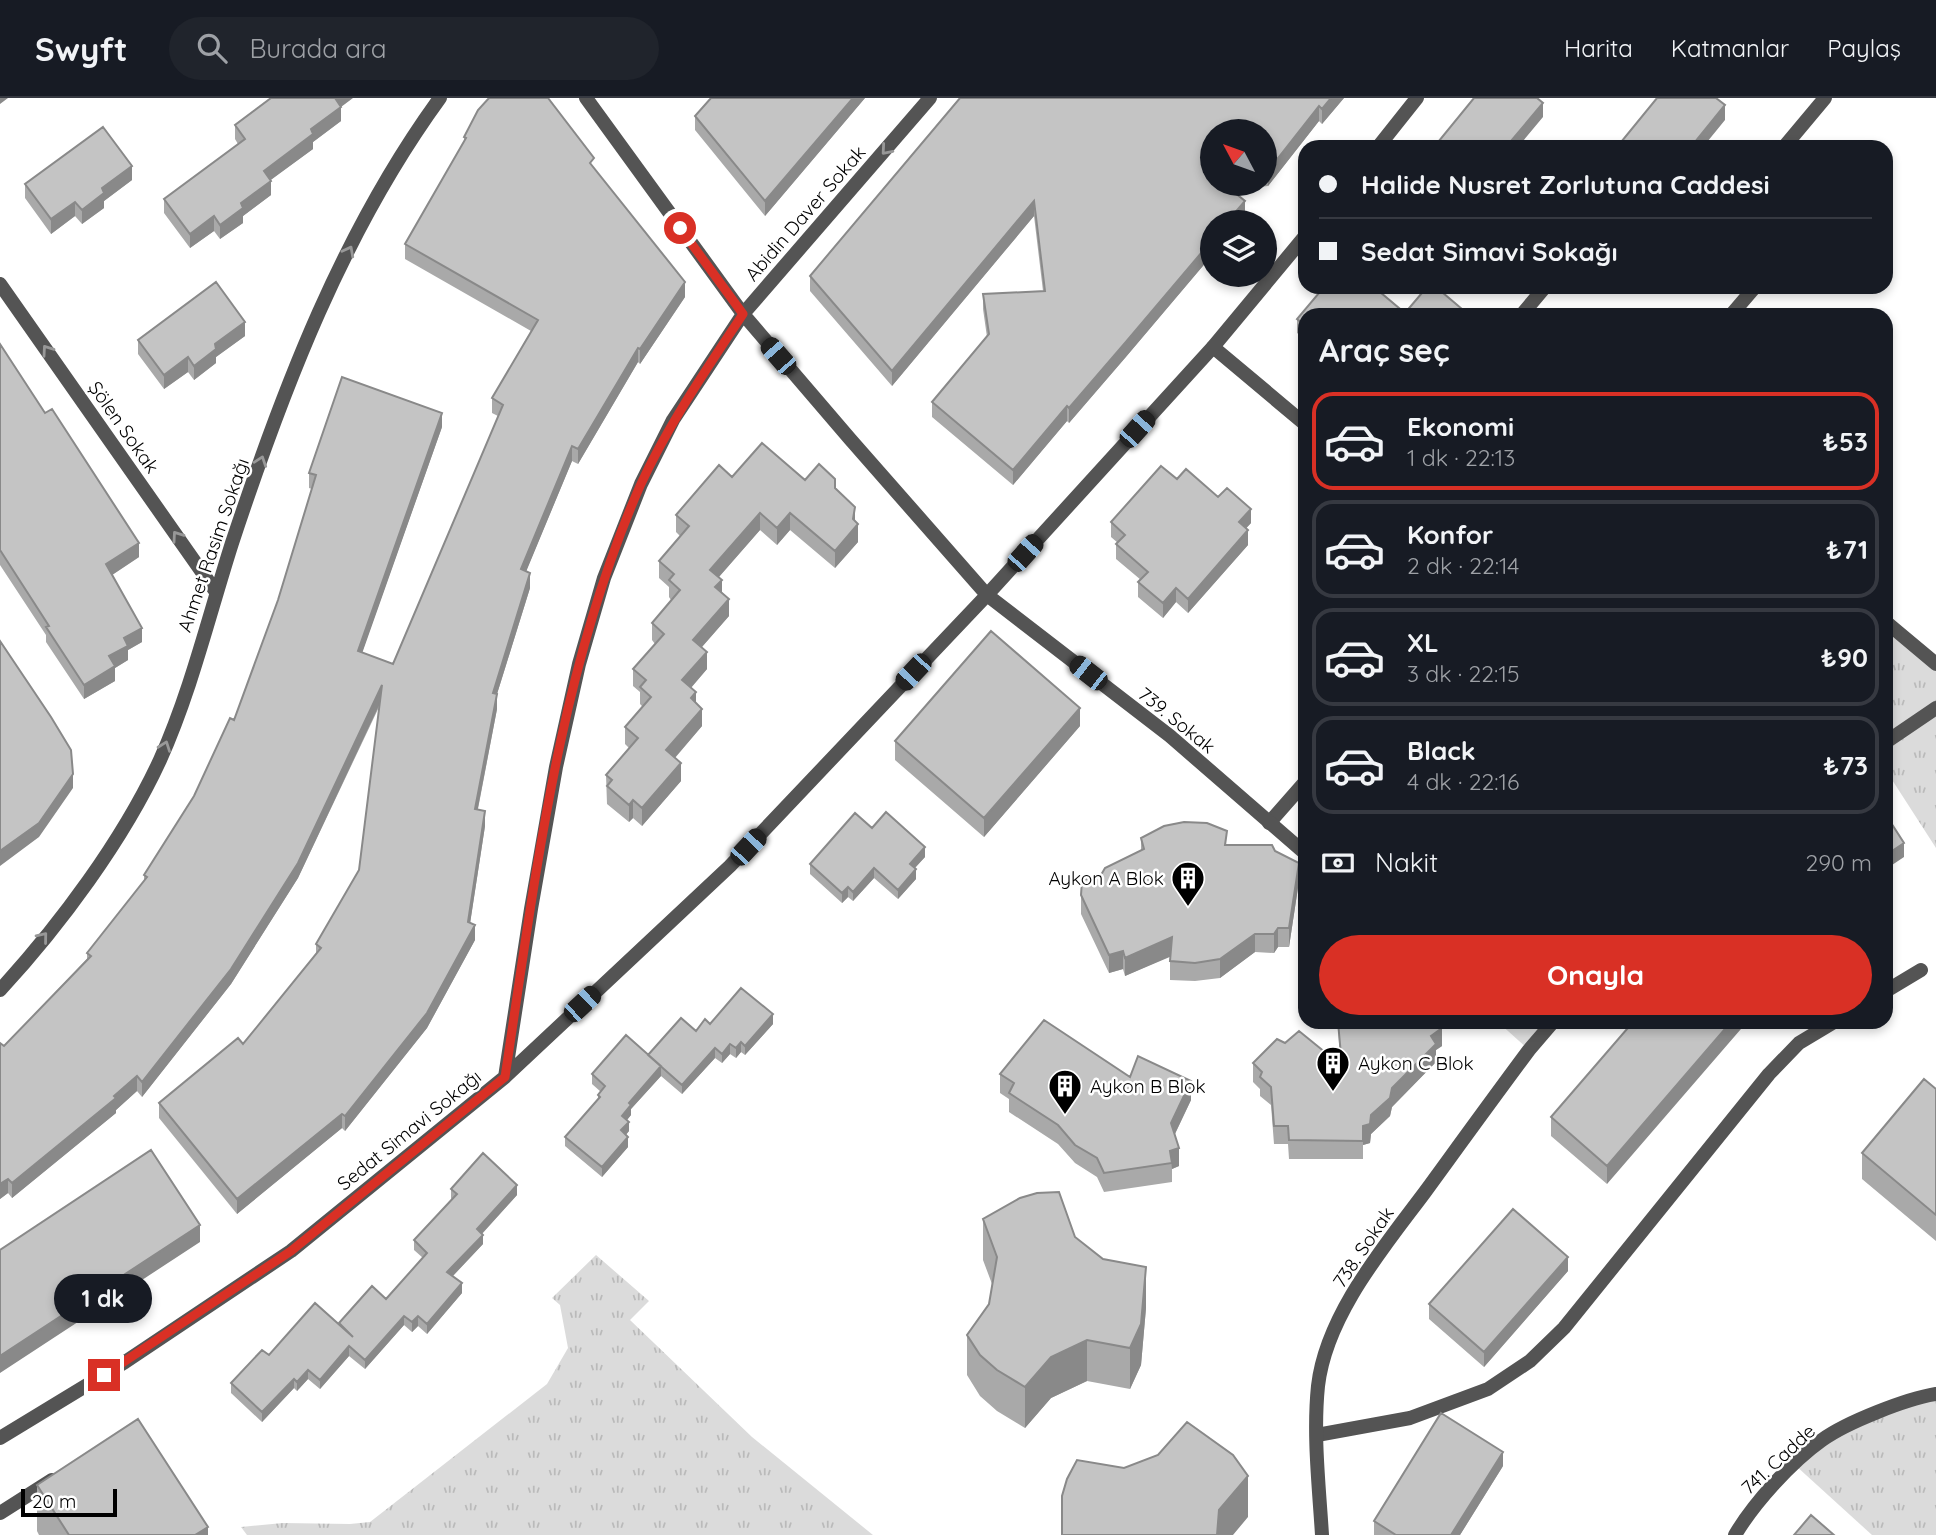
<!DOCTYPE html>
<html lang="tr">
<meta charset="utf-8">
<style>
:root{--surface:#171b24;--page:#20242c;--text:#f1f3f6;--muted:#9ea1a6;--line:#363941;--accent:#d93025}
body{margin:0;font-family:Quicksand,sans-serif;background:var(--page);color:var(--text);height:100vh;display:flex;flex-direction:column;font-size:26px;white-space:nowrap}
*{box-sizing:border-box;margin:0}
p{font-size:23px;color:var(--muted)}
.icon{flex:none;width:38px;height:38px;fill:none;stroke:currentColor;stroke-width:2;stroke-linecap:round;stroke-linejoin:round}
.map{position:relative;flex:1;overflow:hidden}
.side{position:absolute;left:1298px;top:210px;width:595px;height:721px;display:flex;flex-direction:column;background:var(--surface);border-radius:21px;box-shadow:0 4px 10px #0003}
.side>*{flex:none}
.top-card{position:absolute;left:1298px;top:42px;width:595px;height:154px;border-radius:21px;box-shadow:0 4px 10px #0003;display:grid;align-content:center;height:154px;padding:0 21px;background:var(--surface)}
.needle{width:46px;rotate:311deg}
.fabs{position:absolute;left:1200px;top:21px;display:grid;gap:14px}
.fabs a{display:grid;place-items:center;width:77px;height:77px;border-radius:50%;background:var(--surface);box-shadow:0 4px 10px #0003;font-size:35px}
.scale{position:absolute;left:21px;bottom:18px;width:96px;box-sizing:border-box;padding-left:7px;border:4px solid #000;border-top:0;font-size:19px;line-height:24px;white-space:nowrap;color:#000;-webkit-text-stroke:5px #fff;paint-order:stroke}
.end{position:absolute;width:32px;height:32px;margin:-16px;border:9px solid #d93025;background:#fff;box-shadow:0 0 0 4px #fff}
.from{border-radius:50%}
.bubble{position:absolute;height:49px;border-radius:24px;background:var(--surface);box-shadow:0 4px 10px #0003;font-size:23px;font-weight:700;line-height:49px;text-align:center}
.car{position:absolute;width:21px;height:42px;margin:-21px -10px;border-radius:9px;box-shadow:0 0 5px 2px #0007;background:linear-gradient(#222 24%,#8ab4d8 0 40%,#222 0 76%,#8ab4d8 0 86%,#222 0)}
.top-card b{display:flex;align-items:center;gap:24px;height:66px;font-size:26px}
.top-card b+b{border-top:2px solid var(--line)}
.top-card i{width:18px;height:18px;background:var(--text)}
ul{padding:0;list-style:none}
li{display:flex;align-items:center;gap:21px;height:98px;margin:0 14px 10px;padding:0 7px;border:4px solid var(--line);border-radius:21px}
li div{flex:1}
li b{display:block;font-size:26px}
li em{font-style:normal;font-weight:700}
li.current{border-color:var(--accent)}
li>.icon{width:63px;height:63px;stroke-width:1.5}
h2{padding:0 21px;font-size:32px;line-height:84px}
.pay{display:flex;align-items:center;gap:18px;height:77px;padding:0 21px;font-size:26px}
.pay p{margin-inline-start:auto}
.action{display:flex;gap:14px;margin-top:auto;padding:14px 21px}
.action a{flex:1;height:80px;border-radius:42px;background:var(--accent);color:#fff;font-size:28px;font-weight:700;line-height:80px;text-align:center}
header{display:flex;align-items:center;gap:42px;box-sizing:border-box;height:98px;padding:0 35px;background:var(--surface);border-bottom:2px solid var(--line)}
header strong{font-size:33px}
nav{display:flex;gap:38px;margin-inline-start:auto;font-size:24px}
.search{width:490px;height:63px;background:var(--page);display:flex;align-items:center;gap:18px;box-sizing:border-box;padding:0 24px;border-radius:38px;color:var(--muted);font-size:26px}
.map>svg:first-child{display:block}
.grass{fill:url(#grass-tufts)}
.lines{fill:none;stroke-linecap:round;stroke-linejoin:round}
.service{stroke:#545454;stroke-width:14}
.minor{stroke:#545454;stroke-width:14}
.tertiary{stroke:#545454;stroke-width:14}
.wall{fill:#a9a9a9;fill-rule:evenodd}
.shaded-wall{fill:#898989}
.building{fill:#c4c4c4;stroke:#898989;stroke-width:2}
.oneway{stroke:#989898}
.route{stroke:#d93025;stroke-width:9}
.labels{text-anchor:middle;stroke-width:5;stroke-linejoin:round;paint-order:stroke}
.street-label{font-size:19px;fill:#000;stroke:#fff}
.poi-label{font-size:19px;fill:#000;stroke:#fff;text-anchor:start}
</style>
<header>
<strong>Swyft</strong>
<div class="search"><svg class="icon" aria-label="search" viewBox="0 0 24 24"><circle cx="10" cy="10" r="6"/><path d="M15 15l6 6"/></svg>Burada ara</div>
<nav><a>Harita</a><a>Katmanlar</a><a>Paylaş</a></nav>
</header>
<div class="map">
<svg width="1936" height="1437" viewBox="0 0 1936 1437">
<defs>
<pattern id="grass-tufts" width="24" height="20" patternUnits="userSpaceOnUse" patternTransform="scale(1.75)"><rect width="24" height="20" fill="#dbdbdb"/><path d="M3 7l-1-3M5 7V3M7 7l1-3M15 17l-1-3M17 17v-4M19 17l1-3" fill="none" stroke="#bababa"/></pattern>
</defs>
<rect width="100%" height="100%" fill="#fff"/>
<path class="grass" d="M1886 524 1936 566V750L1887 674Z
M1498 924H1553L1529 952Z
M596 1157 649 1203 630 1222 752 1339 873 1437H247L241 1429 283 1425 350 1426 370 1424 547 1286 568 1250 560 1207 552 1200Z
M1936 1296V1437H1872L1795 1367 1822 1342Z"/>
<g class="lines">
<path class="service" d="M1784 49 1825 0
M1528 217 1524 214 1545 189
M1731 217 1755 189
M1213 249 1306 327
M1886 524 1936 566
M1269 725 1306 683
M1886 893 1921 872
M1317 1337 1410 1320 1488 1291 1530 1263 1564 1230 1769 976 1799 945 1834 924
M0 1415 52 1382"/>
<path class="minor" d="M586 0 743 216 850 341 987 497 1170 638 1306 756
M1378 49 1417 0
M0 186 216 494
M1886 644 1936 610
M0 892C60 827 123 742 160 662 191 593 209 517 232 445 283 291 343 133 440 0
M505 979 531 811 556 669 579 566 604 480 641 386 673 322 743 216 930 0
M0 1340 125 1264 291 1153 505 979 730 768 987 497 1213 249 1306 137
M1322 1437C1319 1388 1313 1337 1318 1288 1326 1217 1384 1149 1425 1094 1460 1046 1494 999 1529 952L1553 924"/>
<path class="tertiary" d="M1735 1437C1754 1405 1791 1364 1822 1342 1847 1324 1906 1301 1936 1296"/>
</g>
<path class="wall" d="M865 0 765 118 695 32V18Z
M960 0H1344L1322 26 1319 23 1268 88 1232 92 1245 103V118L1240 124H1213V156L1125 260 1069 325 1067 323 1013 387 932 319V304L987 239 983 211V196L1043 193 1034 118 892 288 810 193V178ZM1213 33H1265V86H1213Z
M341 9V23L313 44V51L270 82 271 97 243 118V125L220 141 214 133 190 150 164 115V101L238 46 235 41V27Z
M464 39 594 70 685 199 640 266 638 264 578 366 572 363 526 473 530 490 497 596V611L478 711 485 728 470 825 475 842 427 930 345 1033 342 1030 237 1116 159 1020V1005L243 946 316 856V846L359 772 380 607 298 780 231 886 142 999 137 993 116 1012V1015L12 1100 8 1095 0 1101V945L4 948 87 861V855L144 783V777L194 698 234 622 278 502 312 391 309 390V375L442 329 362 554 393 566 498 318 492 315V300L531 233 405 161V146L464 43Z
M132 82 104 103V110L82 126 75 118 51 136 25 100V86Z
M1324 189H1374L1405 215 1427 189H1436L1469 217H1306V242L1297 235V221Z
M245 238 216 259V265L194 282 188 274 164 291 138 256V242Z
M0 246 139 459 112 477 142 544 128 552V562L115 570V583L84 601 46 544V537L0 467Z
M732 379 805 382 835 390 855 423 858 444 835 470 790 432 777 447 760 432 719 479 722 494 729 518 702 549 707 571 691 590 702 628 675 660 681 683 642 728 633 720 629 724 607 706 606 677 629 650 625 646V629L643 609 640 606V594L633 588V571L655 546 652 542V525L671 502 669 499V489L659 480V463L680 438 676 434V417Z
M1177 381 1218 399 1251 425 1246 430 1248 447 1188 515 1176 504 1163 520 1138 499V484L1141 482 1116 461V446L1118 445 1111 439V424Z
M1080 628 984 739 895 662V643Z
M872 730 925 759 915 770 916 781 898 801 874 780 853 803 848 799 842 805 810 776V766Z
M1141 740 1227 747 1275 753 1299 783 1289 849H1278L1274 855 1255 854 1220 880 1195 883 1170 882V858L1125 878 1123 871 1109 875 1081 816V797L1101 777 1141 753Z
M1338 924 1442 948 1436 952V964L1392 1009 1390 1018 1371 1036 1370 1045 1363 1047V1061H1289L1288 1046H1274L1271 1007 1260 998V991L1253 984V965L1285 945 1340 967Z
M1633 924 1607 1086 1551 1038V1019Z
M710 926H773L745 957 741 954 736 960 730 956 722 965 715 960 682 996 661 978 631 1011V1017L627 1022 629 1033 626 1037 628 1049 602 1079 565 1048V1039L598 1001V997L601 994 592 986V976L648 957Z
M1000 976 1191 1002 1175 1036 1179 1068 1172 1071V1084L1104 1094 1097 1079 1075 1065 1058 1046 1009 1014V1001L1000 995Z
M1936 991V1143L1862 1081V1055Z
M451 1091 517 1097 482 1136 483 1146 453 1178 462 1195 427 1236 418 1228 412 1234 404 1227 365 1271 349 1258 320 1291 308 1281 297 1293 294 1290 262 1324 231 1295V1285L269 1257 339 1226 386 1201 423 1160 414 1152V1142L452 1102 451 1100Z
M983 1121 1075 1139 1146 1210 1141 1267 1130 1291 1087 1283 1051 1300 1025 1330 997 1313 980 1298 967 1277V1237L989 1206 992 1186 983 1162Z
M1568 1173 1484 1269 1429 1221V1206Z
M1503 1368 1460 1437H1374V1423Z
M37 1387 208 1437H39L37 1433Z"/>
<path class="shaded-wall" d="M0 0H8L0 6Z
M334 0H353L341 9V23L313 44V51L264 87V73L311 31Z
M853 0H865L765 118V103Z
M1331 0H1344L1322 26V11Z
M1543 5V19L1518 49H1506Z
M1725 7V22L1703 49H1691Z
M1319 8V23L1268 88V73Z
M132 68V82L104 103V110L82 126V112L102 90Z
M271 83V97L243 118V125L220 141V127L241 105Z
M1034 103V118L892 288V273Z
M1245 103V118L1240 124H1227Z
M75 104V118L51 136V121Z
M214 118V133L190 150V136Z
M1213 141V156L1125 260 1069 325V310Z
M685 184V199L640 266V251Z
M245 224V238L216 259V265L194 282V268L215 246Z
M638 250V264L578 366V351Z
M188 259V274L164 291V277Z
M1067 308V323L1013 387V372Z
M442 315V329L358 567V553Z
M572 348V363L521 486V471Z
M855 409V427L858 426V444L835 470V453L853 421Z
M1251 411V425L1239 438V424Z
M760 415V432L710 489V472Z
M790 415V432L777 447V430Z
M1248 432V447L1188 515V501Z
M139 445V459L106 481V466Z
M530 475V490L497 596V611L475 725V711L493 595Z
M722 482V499L715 489Z
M1176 490V504L1163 520V505Z
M729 501V518L693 559V542Z
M142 530V544L128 552V562L115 570V583L84 601V587L124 540Z
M707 554V571L682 600V582Z
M382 587V601L298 780 231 886 142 999V984Z
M696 594V612L691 600Z
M1080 610V628L984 739V720Z
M702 611V628L666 670V652Z
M681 665V683L642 728V710Z
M73 676V690L39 739 0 768V753Z
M633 702V720L629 724V707Z
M485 713V728L468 839V824Z
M1904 745V759L1886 771V757Z
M925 749V759L910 775V766Z
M1299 765V783L1289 849V830Z
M874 770V780L853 803V794Z
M916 771V781L898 801V792Z
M848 789V799L842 805V795Z
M475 827V842L427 930 345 1033V1018Z
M1278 830V849L1274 855V836Z
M1255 836V854L1220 880V861Z
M1172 839V858L1125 878V860Z
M1123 853V871L1109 875V857Z
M773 916V926L745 957V948Z
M1731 924H1747L1607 1086V1068Z
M1442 930V948L1436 952V964L1392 1009 1390 1018 1371 1036 1370 1045 1363 1047V1061V1028L1431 938Z
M741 944V954L736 960V950Z
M730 946V956L722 965V956Z
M715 950V960L682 996V987Z
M661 968V978L631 1011V1017L622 1028V1018L629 1005Z
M137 978V993L116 1012V1015L12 1100V1085L114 998Z
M1191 983V1002L1171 1044V1025Z
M342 1016V1030L237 1116V1101Z
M629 1024V1033L621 1042V1032Z
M628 1039V1049L602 1079V1069Z
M1179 1050V1068L1172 1071 1170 1053Z
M8 1081V1095L0 1101V1086Z
M517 1087V1097L477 1141V1131Z
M200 1127V1144L0 1275V1258Z
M483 1137V1146L447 1184V1174Z
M1568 1159V1173L1484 1269V1254Z
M1146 1169V1210L1141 1267 1130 1291V1250Z
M462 1185V1195L427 1236V1226Z
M404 1218V1227L365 1271V1262Z
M418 1218V1228L412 1234V1224Z
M1087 1242V1283L1051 1300 1025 1330V1289L1051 1259Z
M349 1248V1258L320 1291V1282Z
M308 1272V1281L297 1293V1284Z
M294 1281V1290L262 1324V1314Z
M1503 1354V1368L1460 1437H1451Z
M1248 1378V1419L1233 1437H1217L1219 1412Z
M208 1429V1437H195Z"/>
<path class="building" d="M271 0H335L341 9 311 31 313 36 264 73 271 83 241 105 243 110 220 127 214 118 190 136 164 101 245 41 235 27Z
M489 0H548L594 60 590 65 685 184 640 251 638 250 578 351 572 348 521 471 530 475 493 595 497 596 475 711 485 713 468 824 475 827 427 915 345 1018 342 1016 237 1101 159 1005 238 940 243 946 321 850 316 846 359 772 382 587 298 765 231 871 142 984 137 978 114 998 116 1000 12 1085 8 1081 0 1086V945L4 948 91 858 87 855 147 779 144 777 194 698 230 620 234 622 278 502 316 377 309 375 342 279 442 315 358 553 393 566 503 307 492 300 538 222 405 146 466 40 464 39 478 12Z
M711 0H853L765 103 695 18Z
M960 0H1331L1322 11 1319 8 1268 73 1265 74V33H1213V86H1224L1245 103 1227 124H1213V141L1125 245 1069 310 1067 308 1013 372 932 304 989 236 983 196 1045 193 1034 103 892 273 810 178Z
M1474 0H1537L1543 5 1506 49H1434Z
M1657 0H1716L1725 7 1691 49H1617Z
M103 29 132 68 102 90 104 95 82 112 75 104 51 121 25 86Z
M216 184 245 224 215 246 216 251 194 268 188 259 164 277 138 242Z
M1324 189H1374L1405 215 1427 189H1436L1469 217H1306V228L1297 221Z
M0 246 45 315 52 311 139 445 106 466 142 530 124 540 128 548 109 558 115 568 84 587 46 529 49 528 0 452Z
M762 345 805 382 819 366 835 381V390L855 409 853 421 858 426 835 453 790 415 777 430 760 415 710 472 722 482 715 489 729 501 693 542 707 554 682 582 696 594 691 600 702 611 666 652 681 665 642 710 633 702 629 707 607 688 612 682 606 677 638 640 625 629 651 599 640 589 646 582 633 571 664 536 652 525 680 492 669 482 674 476 659 463 689 428 676 417 719 367 732 379Z
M1161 368 1177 381 1186 371 1218 399 1227 390 1251 411 1239 424 1248 432 1188 501 1176 490 1163 505 1138 484 1148 474 1116 446 1125 437 1111 424Z
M991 533 1080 610 984 720 895 643Z
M0 543 51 619 71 652 73 676 39 725 0 753Z
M886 714 925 749 910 766 916 771 898 792 874 770 853 794 848 789 842 795 810 766 855 715 872 730Z
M1886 717 1904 745 1886 757Z
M1184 724 1207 725 1227 733 1225 747H1272L1275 753 1299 765 1289 830H1278L1274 836H1255L1220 861 1195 865 1170 863 1172 839 1125 860 1123 853 1109 857 1081 797 1082 782 1101 777 1105 770 1144 751 1141 740 1164 728Z
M741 890 773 916 745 948 741 944 736 950 730 946 722 956 715 950 682 987 648 957 681 920 696 933 705 921 710 926Z
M1044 922 1130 979 1138 958 1191 983 1171 1025 1179 1050 1170 1053 1172 1065 1104 1075 1097 1060 1075 1047 1058 1027 1009 995 1014 985 1000 976Z
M1338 924H1435L1442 930 1431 938 1436 946 1392 990 1390 1000 1371 1017 1370 1026 1363 1028V1043L1289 1042 1288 1028H1274L1271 989 1260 979 1262 974 1253 965 1277 941 1285 945 1299 933 1342 968Z
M1633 924H1731L1607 1068 1551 1019Z
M626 937 661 968 629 1005 631 1007 622 1018 629 1024 621 1032 628 1039 602 1069 565 1039 600 999 598 997 605 988 592 976Z
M1924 981 1936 991V1117L1862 1055Z
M151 1052 200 1127 0 1258V1152Z
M483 1055 517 1087 477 1131 483 1137 447 1174 462 1185 427 1226 418 1218 412 1224 404 1218 365 1262 349 1248 320 1282 308 1272 297 1284 294 1281 262 1314 231 1285 262 1252 269 1257 315 1205 353 1239 339 1225 372 1188 386 1201 427 1155 414 1142 457 1096 451 1091Z
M1059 1094 1075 1139 1103 1161 1146 1169 1141 1226 1130 1250 1087 1242 1051 1259 1025 1289 997 1272 980 1257 967 1237 989 1206 997 1159 983 1121 1020 1100 1037 1095Z
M1513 1111 1568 1159 1484 1254 1429 1206Z
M1441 1315 1503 1354 1451 1437H1396L1374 1423Z
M138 1321 208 1429 195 1437H69L37 1387Z
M1187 1324 1233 1357 1248 1378 1219 1412 1217 1437H1062V1398L1067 1381 1077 1362 1124 1370 1158 1357Z
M1811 1417 1834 1437H1794Z"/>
<defs><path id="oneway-chevron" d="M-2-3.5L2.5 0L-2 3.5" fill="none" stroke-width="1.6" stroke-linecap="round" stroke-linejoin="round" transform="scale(1.75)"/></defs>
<g class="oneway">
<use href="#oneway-chevron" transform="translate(886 52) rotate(131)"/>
<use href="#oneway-chevron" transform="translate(349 153) rotate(-62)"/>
<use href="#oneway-chevron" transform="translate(47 252) rotate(-125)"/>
<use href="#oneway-chevron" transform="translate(261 363) rotate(-71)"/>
<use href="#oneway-chevron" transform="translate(177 438) rotate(-125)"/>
<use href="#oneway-chevron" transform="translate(165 648) rotate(-70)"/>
<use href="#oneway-chevron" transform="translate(43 839) rotate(-51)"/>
</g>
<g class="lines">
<path class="route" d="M104 1277 291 1153 505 979C535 782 559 572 640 388 668 327 706 272 743 216L680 130"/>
</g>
<defs>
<symbol id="building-pin" viewBox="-11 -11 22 30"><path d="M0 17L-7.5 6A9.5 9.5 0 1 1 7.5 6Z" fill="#000" stroke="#fff"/><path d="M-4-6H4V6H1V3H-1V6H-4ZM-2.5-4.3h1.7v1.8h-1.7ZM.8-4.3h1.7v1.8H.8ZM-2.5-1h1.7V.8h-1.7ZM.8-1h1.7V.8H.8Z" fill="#fff"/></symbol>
</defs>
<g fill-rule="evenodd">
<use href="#building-pin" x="1169" y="761" width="38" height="52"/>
<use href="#building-pin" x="1314" y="946" width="38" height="52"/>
<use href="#building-pin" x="1046" y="969" width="38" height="52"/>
</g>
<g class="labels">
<g class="street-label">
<text transform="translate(805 115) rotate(-49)" y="7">Abidin Daver Sokak</text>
<text transform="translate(124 329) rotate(55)" y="7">Şölen Sokak</text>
<text transform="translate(213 447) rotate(-71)" y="7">Ahmet Rasim Sokağı</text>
<text transform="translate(1177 622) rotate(39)" y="7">739. Sokak</text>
<text transform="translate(409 1032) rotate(-39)" y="7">Sedat Simavi Sokağı</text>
<text transform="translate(1363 1149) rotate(-56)" y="7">738. Sokak</text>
<text transform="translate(1778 1361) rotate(-43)" y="7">741. Cadde</text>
</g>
<g class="poi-label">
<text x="1164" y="787" text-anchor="end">Aykon A Blok</text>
<text x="1358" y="972">Aykon C Blok</text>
<text x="1090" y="995">Aykon B Blok</text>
</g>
</g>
</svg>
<div class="fabs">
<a><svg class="needle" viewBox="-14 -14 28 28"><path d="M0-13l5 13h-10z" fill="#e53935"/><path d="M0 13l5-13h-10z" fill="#9ea1a6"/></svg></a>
<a><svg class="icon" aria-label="layers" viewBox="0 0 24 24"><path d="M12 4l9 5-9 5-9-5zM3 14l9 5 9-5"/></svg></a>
</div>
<div class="scale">20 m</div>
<i class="end from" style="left:680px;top:130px"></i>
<i class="end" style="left:104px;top:1277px"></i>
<div class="bubble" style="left:54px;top:1176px;width:98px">1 dk</div>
<i class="car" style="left:778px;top:258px;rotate:319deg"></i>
<i class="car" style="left:1137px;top:331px;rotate:42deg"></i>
<i class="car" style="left:1025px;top:455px;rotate:42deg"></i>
<i class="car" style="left:913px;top:574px;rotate:223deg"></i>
<i class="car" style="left:1088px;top:575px;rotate:308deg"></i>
<i class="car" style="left:748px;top:749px;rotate:43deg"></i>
<i class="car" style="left:582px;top:906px;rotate:47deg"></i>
<div class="top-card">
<b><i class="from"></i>Halide Nusret Zorlutuna Caddesi</b>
<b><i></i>Sedat Simavi Sokağı</b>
</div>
<section class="side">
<h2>Araç seç</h2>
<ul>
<li class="current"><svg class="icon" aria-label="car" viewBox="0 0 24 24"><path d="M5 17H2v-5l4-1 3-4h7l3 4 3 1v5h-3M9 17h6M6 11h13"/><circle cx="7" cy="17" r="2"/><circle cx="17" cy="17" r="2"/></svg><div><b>Ekonomi</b><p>1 dk · 22:13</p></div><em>₺53</em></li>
<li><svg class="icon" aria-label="car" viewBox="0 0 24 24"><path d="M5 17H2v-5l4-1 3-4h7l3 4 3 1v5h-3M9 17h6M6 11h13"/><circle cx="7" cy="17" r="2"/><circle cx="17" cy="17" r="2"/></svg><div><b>Konfor</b><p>2 dk · 22:14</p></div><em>₺71</em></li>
<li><svg class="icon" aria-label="car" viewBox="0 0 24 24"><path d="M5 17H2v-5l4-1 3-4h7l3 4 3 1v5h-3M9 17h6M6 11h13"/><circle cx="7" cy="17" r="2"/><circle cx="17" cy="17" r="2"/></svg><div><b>XL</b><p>3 dk · 22:15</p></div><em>₺90</em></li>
<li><svg class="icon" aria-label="car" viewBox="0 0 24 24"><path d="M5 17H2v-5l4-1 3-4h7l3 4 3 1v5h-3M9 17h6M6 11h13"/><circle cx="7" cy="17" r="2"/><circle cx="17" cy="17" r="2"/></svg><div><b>Black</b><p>4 dk · 22:16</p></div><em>₺73</em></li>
</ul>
<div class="pay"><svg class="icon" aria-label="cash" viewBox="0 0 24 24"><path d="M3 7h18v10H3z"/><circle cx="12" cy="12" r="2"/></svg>Nakit<p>290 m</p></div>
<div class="action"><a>Onayla</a></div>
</section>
</div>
